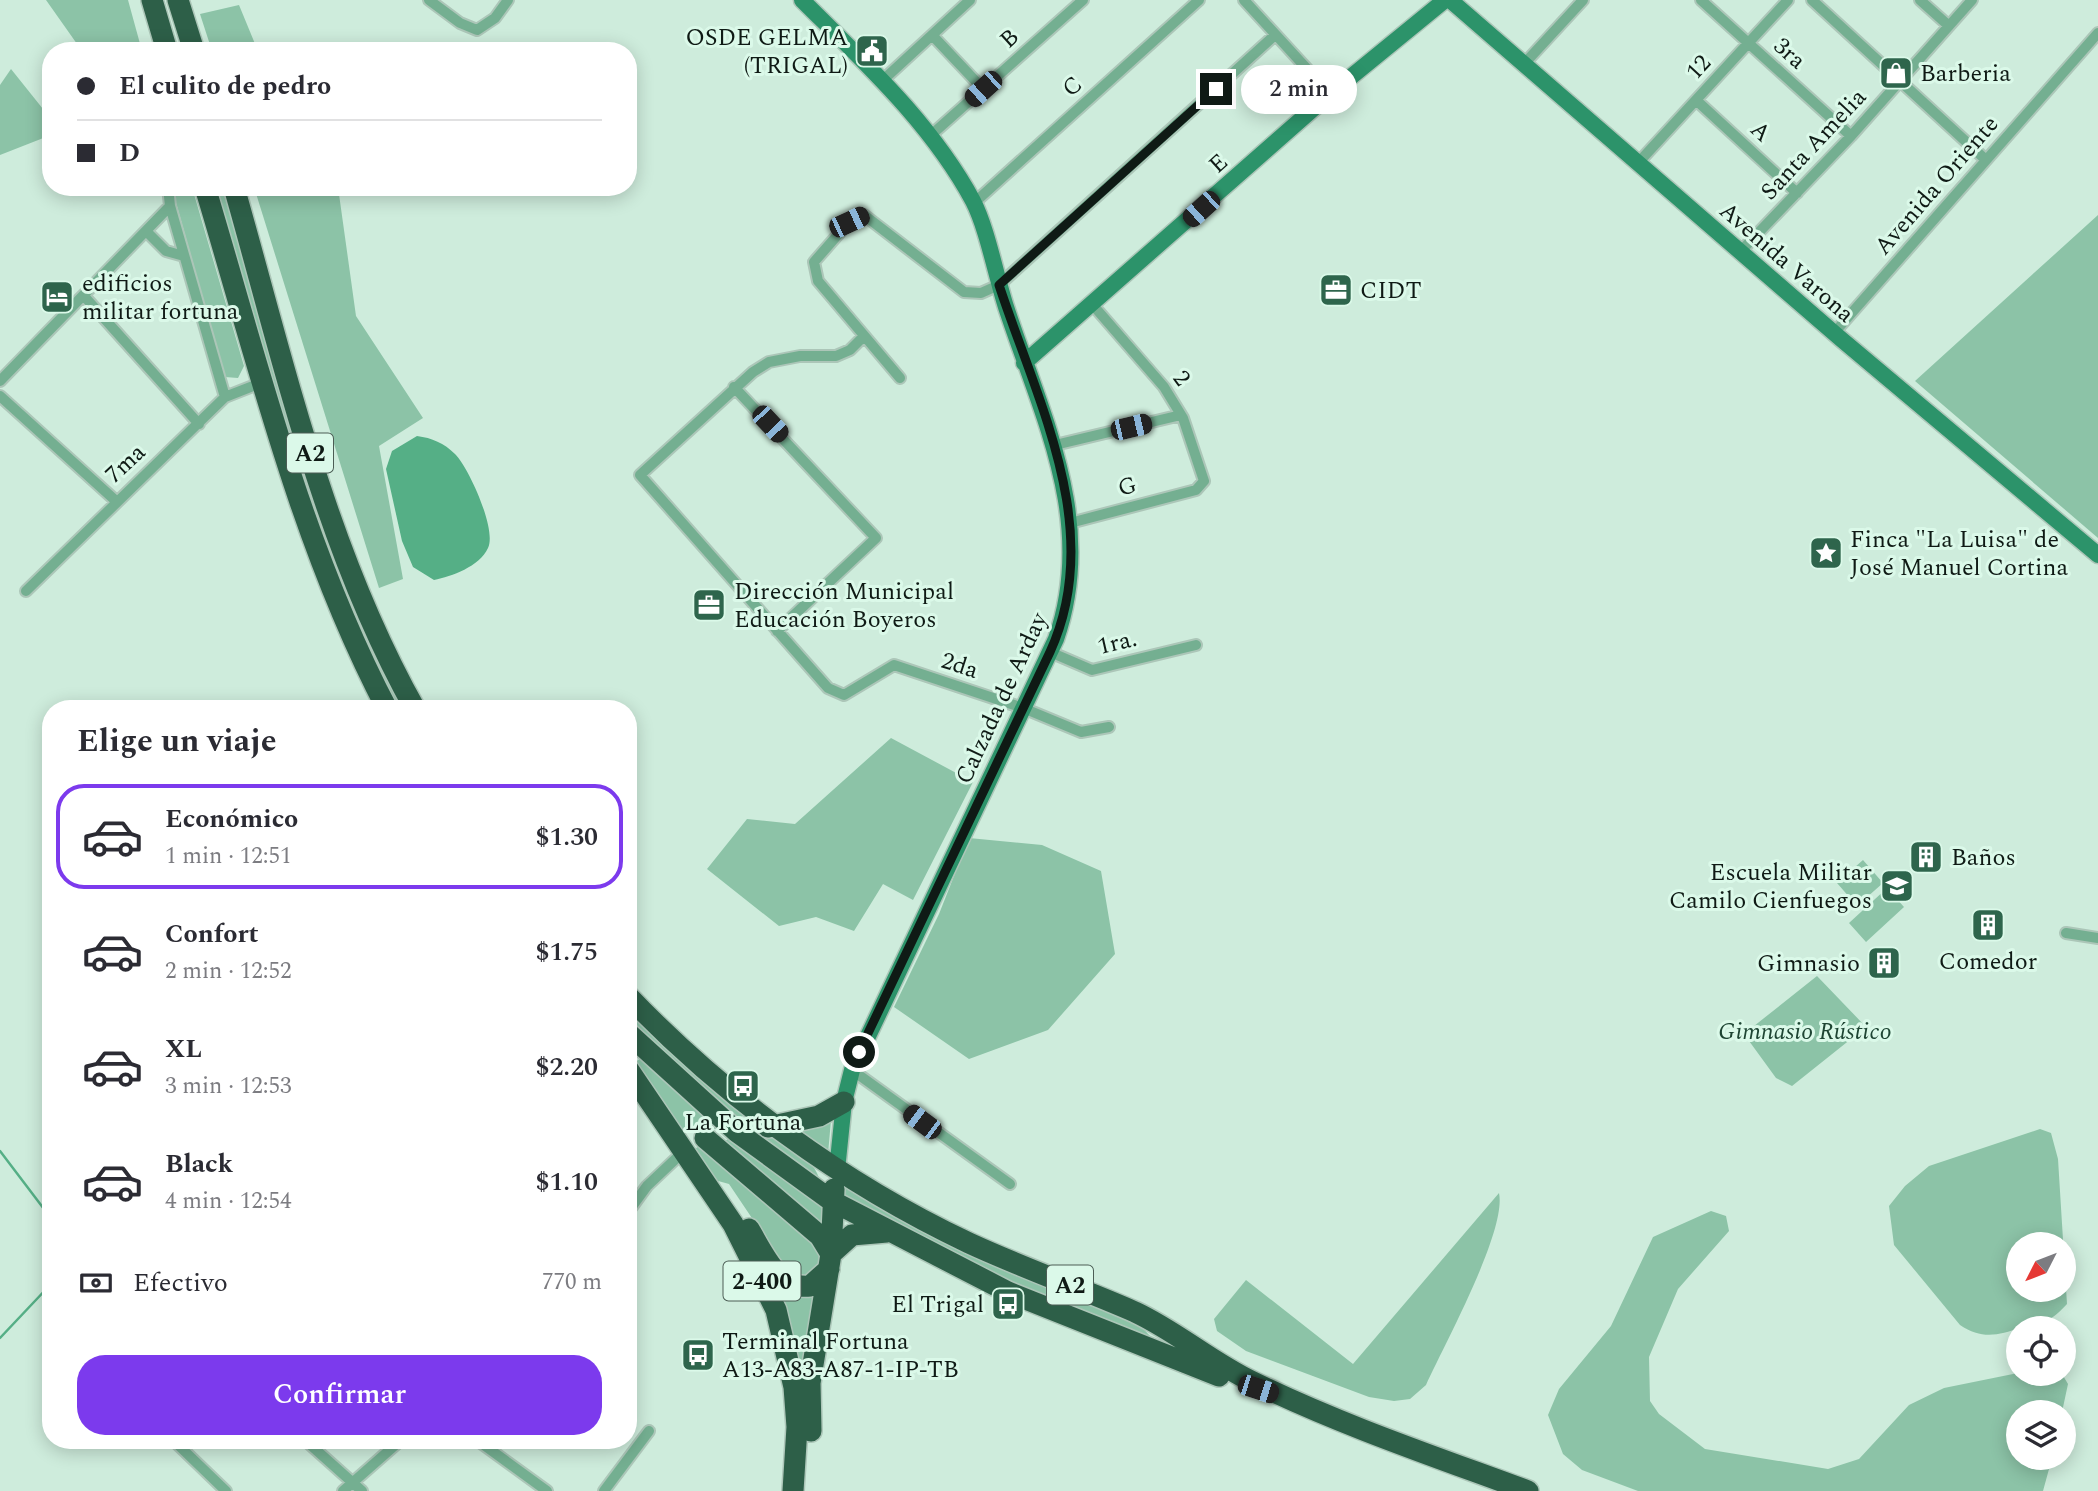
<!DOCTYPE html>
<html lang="es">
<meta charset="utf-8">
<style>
:root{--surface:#fff;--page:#f2f2f3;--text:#2b2b33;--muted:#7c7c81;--line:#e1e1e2;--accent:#7c3aed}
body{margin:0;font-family:Spectral,serif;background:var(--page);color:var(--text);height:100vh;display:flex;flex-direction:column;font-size:26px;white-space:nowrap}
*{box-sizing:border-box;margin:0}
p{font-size:23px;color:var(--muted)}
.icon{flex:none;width:38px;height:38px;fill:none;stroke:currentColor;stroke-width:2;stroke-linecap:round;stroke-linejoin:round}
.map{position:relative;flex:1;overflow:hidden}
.drawer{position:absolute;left:42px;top:700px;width:595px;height:749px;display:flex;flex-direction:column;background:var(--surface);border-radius:28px;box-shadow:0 4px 18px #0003}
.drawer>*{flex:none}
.banner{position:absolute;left:42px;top:42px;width:595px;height:154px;border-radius:28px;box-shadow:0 4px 18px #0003;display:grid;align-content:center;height:154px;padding:0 35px;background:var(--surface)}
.needle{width:46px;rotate:228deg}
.buttons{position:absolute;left:2006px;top:1232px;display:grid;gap:14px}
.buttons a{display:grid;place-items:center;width:70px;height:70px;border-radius:50%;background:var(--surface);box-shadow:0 4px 18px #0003;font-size:35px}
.end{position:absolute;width:32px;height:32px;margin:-16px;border:9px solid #0f1a15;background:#fff;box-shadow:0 0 0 4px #fff}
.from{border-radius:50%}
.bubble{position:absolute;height:49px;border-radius:24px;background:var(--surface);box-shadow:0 4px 18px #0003;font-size:23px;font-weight:600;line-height:49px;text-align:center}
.car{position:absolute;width:21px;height:42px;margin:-21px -10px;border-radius:9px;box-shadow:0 0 5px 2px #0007;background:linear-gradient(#222 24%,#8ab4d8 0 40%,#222 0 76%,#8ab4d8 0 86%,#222 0)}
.banner b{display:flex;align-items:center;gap:24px;height:66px;font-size:26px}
.banner b+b{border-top:2px solid var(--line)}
.banner i{width:18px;height:18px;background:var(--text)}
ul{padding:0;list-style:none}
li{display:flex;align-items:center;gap:21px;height:105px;margin:0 14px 10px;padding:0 21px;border:4px solid transparent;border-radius:28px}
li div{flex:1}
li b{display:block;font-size:26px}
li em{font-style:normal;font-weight:600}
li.selected{border-color:var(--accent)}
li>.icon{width:63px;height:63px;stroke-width:1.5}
h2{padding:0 35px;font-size:32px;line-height:84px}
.pay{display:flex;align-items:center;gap:18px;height:77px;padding:0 35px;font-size:26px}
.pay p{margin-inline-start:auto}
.cta{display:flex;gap:14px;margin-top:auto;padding:14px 35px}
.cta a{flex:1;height:80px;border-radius:28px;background:var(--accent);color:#fff;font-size:28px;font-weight:600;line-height:80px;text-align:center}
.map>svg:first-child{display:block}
.green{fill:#8cc3a7;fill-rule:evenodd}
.water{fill:#55af86}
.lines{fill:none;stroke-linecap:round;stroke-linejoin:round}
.stream{stroke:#55af86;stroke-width:2.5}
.street-casing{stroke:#acc6b8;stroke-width:14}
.secondary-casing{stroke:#acc6b8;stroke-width:19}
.highway-casing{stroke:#acc6b8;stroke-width:24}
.street{stroke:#74af91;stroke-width:10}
.secondary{stroke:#2c936a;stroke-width:16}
.highway{stroke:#2d5f48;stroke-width:21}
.route{stroke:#0f1a15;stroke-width:9}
.labels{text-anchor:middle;stroke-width:6;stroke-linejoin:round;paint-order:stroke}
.shield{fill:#dbf9e9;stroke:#4c5d55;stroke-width:2}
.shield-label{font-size:23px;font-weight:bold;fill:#0f1a15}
.poi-label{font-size:24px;fill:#0f1a15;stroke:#dbf9e9;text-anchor:start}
.street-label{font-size:24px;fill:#0f1a15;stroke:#dbf9e9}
.park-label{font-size:24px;font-style:italic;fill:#1e4533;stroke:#dbf9e9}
</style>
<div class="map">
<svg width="2098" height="1491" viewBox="0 0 2098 1491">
<rect width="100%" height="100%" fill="#ceecdc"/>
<path class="green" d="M46 0H128L142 51H82Z
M239 5 258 51H212L200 14Z
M11 69 51 119V135L0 155V85Z
M175 187H192L244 366 238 378 225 377 173 192Z
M213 187H223L272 353 406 709H398C363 649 339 583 315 518 277 409 246 298 213 187Z
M254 187H338L356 316 423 418 379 446 403 579 379 588Z
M2098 215V538L1915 381Z
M891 738 973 782 913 900 883 884 854 931 816 917 779 926 707 869 747 819 795 824Z
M969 838 1042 845 1101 871 1115 954 1048 1030 969 1059 894 1007 939 914Z
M1863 860 1883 883 1857 906 1837 883Z
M1887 888 1904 907 1866 942 1849 923Z
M1817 976 1866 1027 1792 1086 1776 1078 1744 1034Z
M628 1007 747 1116 731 1117 628 1022Z
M641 1058 720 1127 709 1131 680 1133 634 1063Z
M831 1120 828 1154 789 1127Z
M2040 1129 2051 1133 2058 1159 2067 1304C2049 1324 2043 1321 2020 1328 1999 1335 1982 1340 1960 1325L1894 1245 1889 1206 1905 1186 1929 1166ZM2018 1244H2063V1290H2018Z
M762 1132C784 1134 815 1160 820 1181L759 1136Z
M735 1136 823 1198 825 1230 720 1143Z
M702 1144 812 1235 823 1262 810 1277 791 1276 729 1184 711 1179 693 1150Z
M846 1179 1139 1324 1160 1347C1052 1302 946 1255 845 1195Z
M1499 1193C1507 1231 1444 1345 1426 1385L1410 1399 1394 1401 1369 1397 1246 1351 1217 1331 1214 1319 1246 1280 1353 1364Z
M1711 1211 1726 1216 1729 1231 1678 1289 1649 1357 1650 1401 1659 1414 1705 1449 1828 1469 1859 1459 1909 1405 1944 1388 2018 1373 2062 1374 2068 1384 2062 1412H2018V1458H2052L2043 1491H1638L1582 1470 1563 1454 1548 1415 1559 1389 1611 1326 1653 1237Z
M764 1264 821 1289 799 1482Z"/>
<path class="water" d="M417 436C432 438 444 443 455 454 469 468 497 530 488 548 479 567 452 576 434 580L413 567 402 541 386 469 392 451Z"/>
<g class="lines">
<path class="stream" d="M0 1151 44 1209 51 1228
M0 1338 51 1284"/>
<defs>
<path id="street" d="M429 0 460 23 477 30 495 18 508 0
M1244 0 1330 94
M1701 0 1851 136
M1812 0 1986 160
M1920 0 1949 26
M933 36 983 89
M1524 64 1583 0
M882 81 970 0
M1696 100 1797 193
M930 136 1083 0
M1638 163 1788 0
M168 187 170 206 225 397
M974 203 1199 0
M146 231 166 251 184 256
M1740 252 1851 136 1972 0
M84 296 199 424
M1834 333 2098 33
M864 336 850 350 836 356H800L769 362 753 372 640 475 828 688 844 695 894 665 1023 708 1081 732 1109 727
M900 378 818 281 814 262 849 222 864 215 964 292 981 293 999 285 1275 35
M0 381 170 206
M734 387 876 538 777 631
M0 396 116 501
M1055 445 1181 415
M1070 523 1196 490 1204 481 1183 418 1164 387 1092 304
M26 591 225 397 263 382
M1050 652 1092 670 1196 645
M2066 933 2098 938
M852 1070 1010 1184
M628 1212 647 1186 684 1151
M173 1440 226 1491
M305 1440 362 1491
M477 1440 547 1491
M343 1491 401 1440
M604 1491 649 1431"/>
<path id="secondary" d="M802 0C864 62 931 123 973 201 987 228 996 276 1006 307 1042 417 1097 522 1056 639L852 1070 844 1102 837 1170
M1450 0 1841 339 2098 555
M1024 363 1330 94 1445 0"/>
<path id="highway" d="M152 0 167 51
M178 0 194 51
M205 187C258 363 301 545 387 709
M234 187C284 363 325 549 415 709
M628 996C725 1097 842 1183 969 1243 1023 1268 1080 1288 1135 1312 1176 1331 1211 1362 1253 1382 1341 1425 1436 1457 1528 1491
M628 1033 737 1132 832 1201 1008 1292 1219 1376
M628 1069 733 1224 776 1310 794 1387 797 1427 793 1491
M768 1127 819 1116 844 1102
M705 1138 820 1236 831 1254
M749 1229C763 1252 778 1290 810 1286L829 1269
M831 1254 852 1235 887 1232
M811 1431 810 1383 831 1254 834 1189"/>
</defs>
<use href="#street" class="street-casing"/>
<use href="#secondary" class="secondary-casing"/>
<use href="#highway" class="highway-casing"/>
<use href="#street" class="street"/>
<use href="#secondary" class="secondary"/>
<use href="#highway" class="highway"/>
</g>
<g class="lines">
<path class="route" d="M859 1052 1050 652C1106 530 1037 401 999 285L1216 89"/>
</g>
<defs>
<symbol id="civic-square" viewBox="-11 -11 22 22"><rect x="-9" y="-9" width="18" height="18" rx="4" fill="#2e654c" stroke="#dbf9e9"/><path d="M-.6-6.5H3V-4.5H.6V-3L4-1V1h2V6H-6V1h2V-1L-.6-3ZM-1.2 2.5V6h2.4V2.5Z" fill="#fff"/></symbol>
<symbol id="shop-square" viewBox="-11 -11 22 22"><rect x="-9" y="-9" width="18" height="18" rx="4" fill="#2e654c" stroke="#dbf9e9"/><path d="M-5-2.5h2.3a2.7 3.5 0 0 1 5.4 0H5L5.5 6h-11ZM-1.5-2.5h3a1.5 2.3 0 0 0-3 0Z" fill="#fff"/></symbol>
<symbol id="office-square" viewBox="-11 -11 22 22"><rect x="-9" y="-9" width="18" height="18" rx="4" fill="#2e654c" stroke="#dbf9e9"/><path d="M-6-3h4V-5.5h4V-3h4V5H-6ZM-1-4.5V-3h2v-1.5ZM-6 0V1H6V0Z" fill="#fff"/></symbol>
<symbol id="hotel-square" viewBox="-11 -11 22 22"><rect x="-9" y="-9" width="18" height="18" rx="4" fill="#2e654c" stroke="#dbf9e9"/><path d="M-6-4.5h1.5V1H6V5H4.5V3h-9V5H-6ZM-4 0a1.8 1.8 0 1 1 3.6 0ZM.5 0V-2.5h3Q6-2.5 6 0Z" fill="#fff"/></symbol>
<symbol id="sight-square" viewBox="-11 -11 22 22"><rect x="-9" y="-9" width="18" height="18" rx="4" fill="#2e654c" stroke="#dbf9e9"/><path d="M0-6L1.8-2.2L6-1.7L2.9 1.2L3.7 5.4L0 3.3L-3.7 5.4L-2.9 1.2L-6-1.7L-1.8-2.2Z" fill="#fff"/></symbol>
<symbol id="building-square" viewBox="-11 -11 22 22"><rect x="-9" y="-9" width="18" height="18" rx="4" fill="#2e654c" stroke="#dbf9e9"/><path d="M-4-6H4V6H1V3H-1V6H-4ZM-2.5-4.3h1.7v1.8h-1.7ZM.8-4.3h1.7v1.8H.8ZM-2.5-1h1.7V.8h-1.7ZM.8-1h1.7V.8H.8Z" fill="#fff"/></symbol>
<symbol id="school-square" viewBox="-11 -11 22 22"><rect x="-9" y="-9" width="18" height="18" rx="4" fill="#2e654c" stroke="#dbf9e9"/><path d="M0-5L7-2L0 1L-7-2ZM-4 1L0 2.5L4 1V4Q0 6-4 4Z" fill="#fff"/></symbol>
<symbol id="bus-square" viewBox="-11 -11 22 22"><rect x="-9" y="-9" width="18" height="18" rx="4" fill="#2e654c" stroke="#dbf9e9"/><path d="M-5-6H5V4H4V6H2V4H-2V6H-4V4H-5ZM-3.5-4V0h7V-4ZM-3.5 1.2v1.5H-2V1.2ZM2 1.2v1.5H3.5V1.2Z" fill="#fff"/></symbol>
</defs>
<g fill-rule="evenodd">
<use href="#civic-square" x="853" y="32" width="38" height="38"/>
<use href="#shop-square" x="1877" y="54" width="38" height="38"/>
<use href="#office-square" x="1317" y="271" width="38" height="38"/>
<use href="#hotel-square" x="38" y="278" width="38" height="38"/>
<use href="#sight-square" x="1807" y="534" width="38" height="38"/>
<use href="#office-square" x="690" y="586" width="38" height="38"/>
<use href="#building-square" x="1907" y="838" width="38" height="38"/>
<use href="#school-square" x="1878" y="867" width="38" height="38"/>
<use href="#building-square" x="1969" y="906" width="38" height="38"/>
<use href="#building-square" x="1865" y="944" width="38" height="38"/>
<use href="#bus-square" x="724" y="1067" width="38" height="38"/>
<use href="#bus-square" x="989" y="1285" width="38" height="38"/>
<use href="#bus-square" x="679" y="1336" width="38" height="38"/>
</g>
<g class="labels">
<g class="shield">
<rect x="287" y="433.5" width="46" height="39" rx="5"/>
<rect x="723.5" y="1261.5" width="77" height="39" rx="5"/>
<rect x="1047" y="1265.5" width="46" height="39" rx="5"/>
</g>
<g class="shield-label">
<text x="310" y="461">A2</text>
<text x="762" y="1289">2-400</text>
<text x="1070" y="1293">A2</text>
</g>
<g class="poi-label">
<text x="848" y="45" text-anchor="end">OSDE GELMA<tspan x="848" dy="28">(TRIGAL)</tspan></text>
<text x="1920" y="81">Barberia</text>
<text x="82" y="291">edificios<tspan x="82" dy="28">militar fortuna</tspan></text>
<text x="1360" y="298">CIDT</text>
<text x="1850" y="547">Finca "La Luisa" de<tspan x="1850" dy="28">José Manuel Cortina</tspan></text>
<text x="734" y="599">Dirección Municipal<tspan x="734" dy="28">Educación Boyeros</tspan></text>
<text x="1951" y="865">Baños</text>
<text x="1872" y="880" text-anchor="end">Escuela Militar<tspan x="1872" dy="28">Camilo Cienfuegos</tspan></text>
<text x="1988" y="969" text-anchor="middle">Comedor</text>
<text x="1860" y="971" text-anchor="end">Gimnasio</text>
<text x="743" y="1130" text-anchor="middle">La Fortuna</text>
<text x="984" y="1312" text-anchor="end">El Trigal</text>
<text x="722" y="1349">Terminal Fortuna<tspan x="722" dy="28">A13-A83-A87-1-IP-TB</tspan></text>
</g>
<g class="street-label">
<text transform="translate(1009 38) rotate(-42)" y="8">B</text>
<text transform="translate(1790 53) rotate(42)" y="8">3ra</text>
<text transform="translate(1698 67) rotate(-47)" y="8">12</text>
<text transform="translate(1072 86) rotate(-42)" y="8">C</text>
<text transform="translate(1761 131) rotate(43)" y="8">A</text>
<text transform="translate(1813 144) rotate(-47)" y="8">Santa Amelia</text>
<text transform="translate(1218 163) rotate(-42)" y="8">E</text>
<text transform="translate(1936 185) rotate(-49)" y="8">Avenida Oriente</text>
<text transform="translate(1787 262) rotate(41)" y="8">Avenida Varona</text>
<text transform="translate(1182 378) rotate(54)" y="8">2</text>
<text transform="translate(125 463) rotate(-43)" y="8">7ma</text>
<text transform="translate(1127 486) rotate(-15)" y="8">G</text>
<text transform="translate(1117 642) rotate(-13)" y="8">1ra.</text>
<text transform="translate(960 665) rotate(18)" y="8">2da</text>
<text transform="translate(1001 698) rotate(-65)" y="8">Calzada de Arday</text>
</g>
<g class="park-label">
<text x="1805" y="1039">Gimnasio Rústico</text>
</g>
</g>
</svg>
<div class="buttons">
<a><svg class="needle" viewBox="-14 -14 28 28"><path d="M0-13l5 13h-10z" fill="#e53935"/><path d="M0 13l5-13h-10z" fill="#7c7c81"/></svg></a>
<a><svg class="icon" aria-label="locate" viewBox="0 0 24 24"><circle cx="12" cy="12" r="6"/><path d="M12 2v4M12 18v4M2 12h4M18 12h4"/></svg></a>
<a><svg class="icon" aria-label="layers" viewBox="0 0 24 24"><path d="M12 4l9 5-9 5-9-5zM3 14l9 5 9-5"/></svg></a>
</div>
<i class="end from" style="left:859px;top:1052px"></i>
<i class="end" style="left:1216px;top:89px"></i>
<div class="bubble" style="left:1241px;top:65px;width:116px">2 min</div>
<i class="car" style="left:983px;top:89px;rotate:228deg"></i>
<i class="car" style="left:1201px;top:209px;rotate:228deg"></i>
<i class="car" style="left:849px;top:222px;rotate:65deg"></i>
<i class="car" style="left:770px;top:424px;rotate:137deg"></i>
<i class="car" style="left:1131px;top:427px;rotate:77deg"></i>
<i class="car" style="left:922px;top:1122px;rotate:307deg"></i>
<i class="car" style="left:1258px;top:1389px;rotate:108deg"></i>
<div class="banner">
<b><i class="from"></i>El culito de pedro</b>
<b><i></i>D</b>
</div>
<section class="drawer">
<h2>Elige un viaje</h2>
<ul>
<li class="selected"><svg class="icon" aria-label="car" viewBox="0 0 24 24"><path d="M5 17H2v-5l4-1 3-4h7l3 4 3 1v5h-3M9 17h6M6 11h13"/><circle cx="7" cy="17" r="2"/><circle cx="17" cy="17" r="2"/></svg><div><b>Económico</b><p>1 min · 12:51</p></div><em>$1.30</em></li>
<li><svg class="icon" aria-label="car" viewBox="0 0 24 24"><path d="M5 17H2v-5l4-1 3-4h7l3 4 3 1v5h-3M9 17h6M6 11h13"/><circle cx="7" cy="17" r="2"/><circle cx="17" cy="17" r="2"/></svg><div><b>Confort</b><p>2 min · 12:52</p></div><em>$1.75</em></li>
<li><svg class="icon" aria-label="car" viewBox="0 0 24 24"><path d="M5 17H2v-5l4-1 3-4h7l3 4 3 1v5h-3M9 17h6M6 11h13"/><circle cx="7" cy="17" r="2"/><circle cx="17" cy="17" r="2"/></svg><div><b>XL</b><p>3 min · 12:53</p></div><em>$2.20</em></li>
<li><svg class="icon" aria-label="car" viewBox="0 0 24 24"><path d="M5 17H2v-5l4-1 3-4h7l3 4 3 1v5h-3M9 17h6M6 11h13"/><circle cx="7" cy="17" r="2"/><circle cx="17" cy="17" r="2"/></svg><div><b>Black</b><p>4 min · 12:54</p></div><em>$1.10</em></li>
</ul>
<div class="pay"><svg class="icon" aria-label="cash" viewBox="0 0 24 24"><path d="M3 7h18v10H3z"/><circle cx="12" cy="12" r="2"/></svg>Efectivo<p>770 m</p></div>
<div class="cta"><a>Confirmar</a></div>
</section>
</div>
